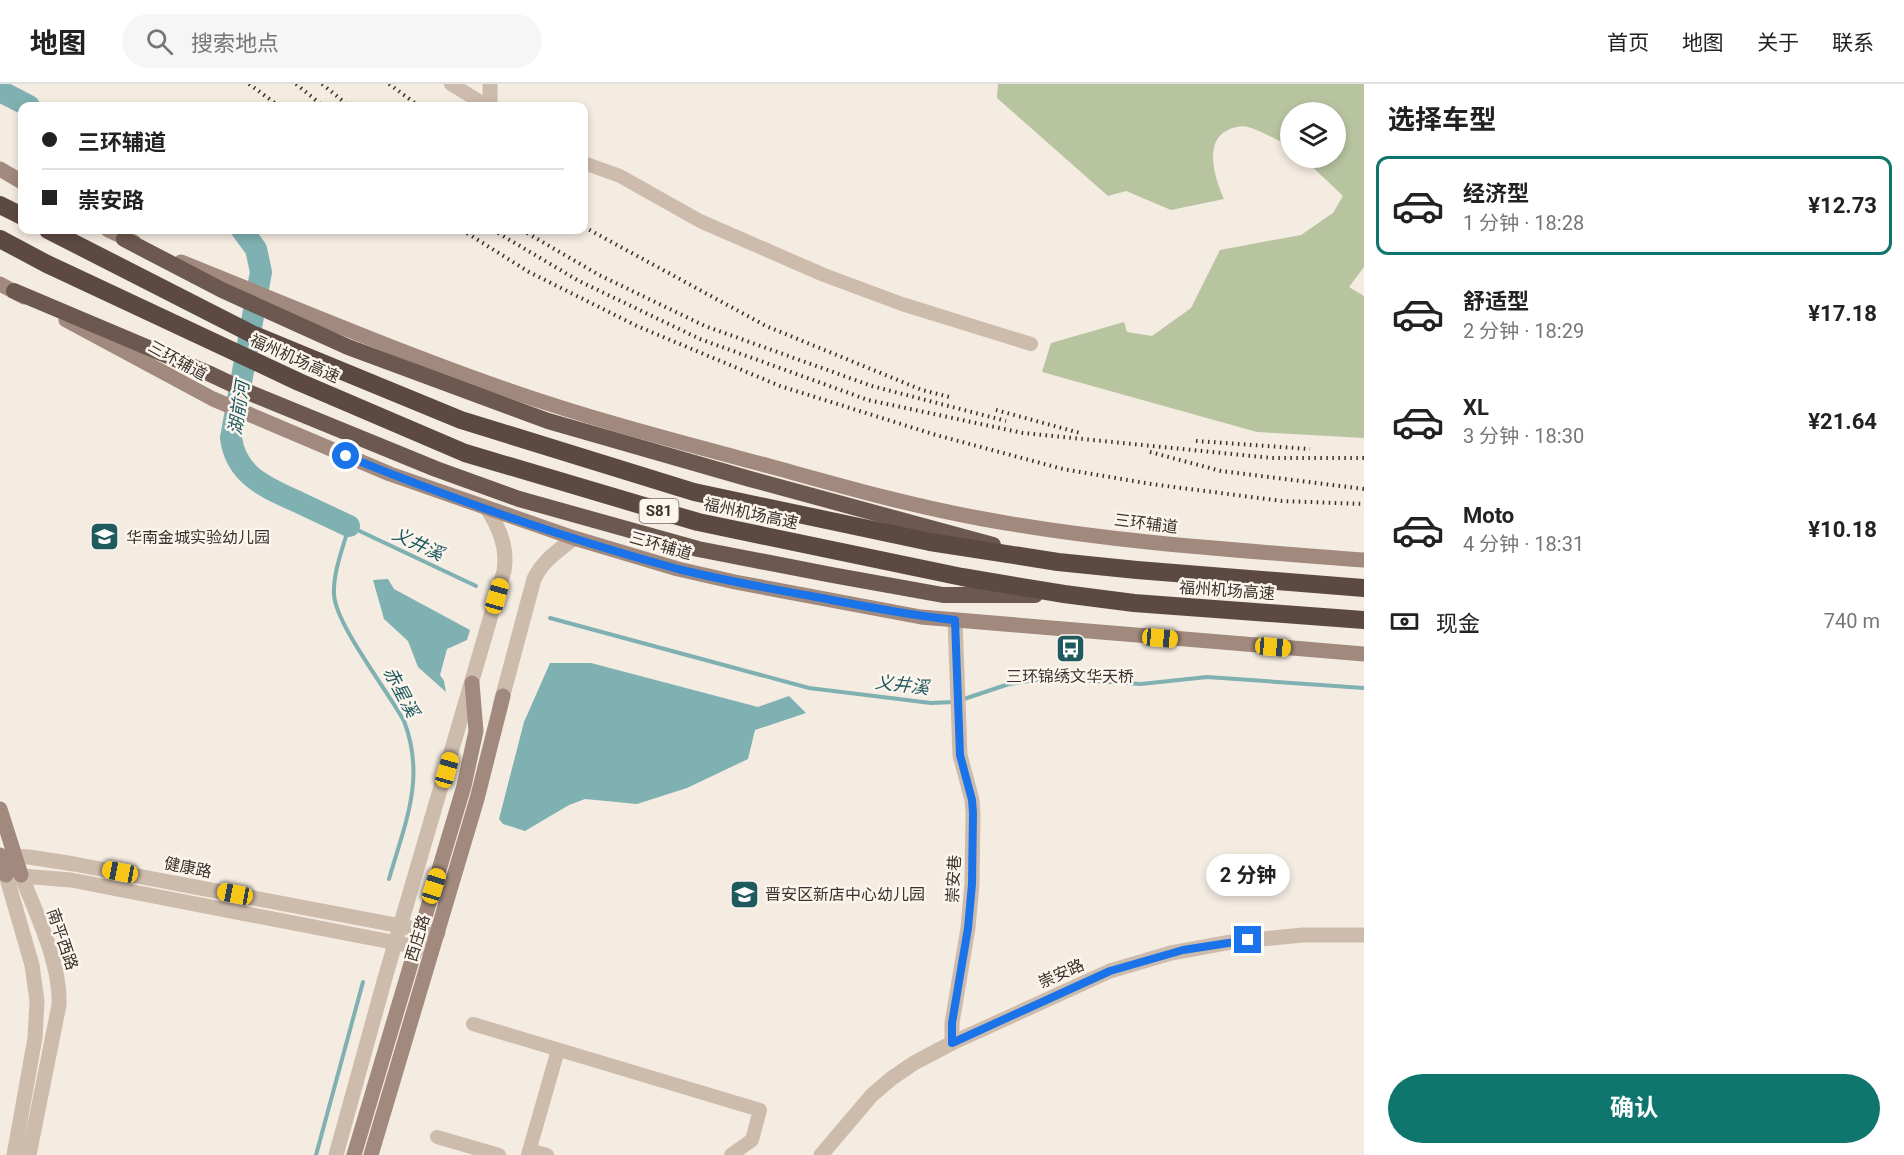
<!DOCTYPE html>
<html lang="zh">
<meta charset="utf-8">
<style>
:root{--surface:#fff;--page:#f6f6f6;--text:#222;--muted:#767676;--line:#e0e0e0;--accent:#0f766e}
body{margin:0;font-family:Roboto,"Noto Sans SC",sans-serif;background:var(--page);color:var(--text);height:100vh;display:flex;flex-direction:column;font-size:22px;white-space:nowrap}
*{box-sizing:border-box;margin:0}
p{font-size:20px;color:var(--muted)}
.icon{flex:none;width:33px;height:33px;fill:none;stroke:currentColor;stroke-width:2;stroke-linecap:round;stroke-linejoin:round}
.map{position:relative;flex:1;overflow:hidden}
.sheet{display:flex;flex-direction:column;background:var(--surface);width:540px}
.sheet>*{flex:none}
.top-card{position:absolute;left:18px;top:18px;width:570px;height:132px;border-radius:12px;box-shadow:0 3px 9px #0003;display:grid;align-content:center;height:132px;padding:0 24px;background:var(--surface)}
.fabs{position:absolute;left:1280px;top:18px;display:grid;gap:12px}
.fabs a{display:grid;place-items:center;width:66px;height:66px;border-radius:50%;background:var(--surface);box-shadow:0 3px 9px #0003;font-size:30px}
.end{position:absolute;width:27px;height:27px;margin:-14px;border:8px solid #1a73e8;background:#fff;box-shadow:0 0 0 3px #fff}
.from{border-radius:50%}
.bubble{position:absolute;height:42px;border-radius:21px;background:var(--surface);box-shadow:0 3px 9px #0003;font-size:20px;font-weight:700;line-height:42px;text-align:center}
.car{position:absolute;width:18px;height:36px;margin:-18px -9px;border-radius:8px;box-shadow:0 0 4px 2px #0007;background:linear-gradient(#f5c518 24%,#345 0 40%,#f5c518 0 76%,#345 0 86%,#f5c518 0)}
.top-card b{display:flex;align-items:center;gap:21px;height:57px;font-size:22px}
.top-card b+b{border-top:2px solid var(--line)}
.top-card i{width:15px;height:15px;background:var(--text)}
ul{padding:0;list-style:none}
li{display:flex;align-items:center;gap:18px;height:99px;margin:0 12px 9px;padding:0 12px;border:3px solid transparent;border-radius:12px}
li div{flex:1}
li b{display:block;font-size:22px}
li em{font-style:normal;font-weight:700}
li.on{border-color:var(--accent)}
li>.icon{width:54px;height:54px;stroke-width:1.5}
h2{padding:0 24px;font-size:27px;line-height:72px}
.pay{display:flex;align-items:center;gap:15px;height:66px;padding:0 24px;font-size:22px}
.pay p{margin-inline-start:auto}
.button{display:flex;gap:12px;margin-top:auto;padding:12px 24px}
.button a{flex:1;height:69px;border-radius:36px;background:var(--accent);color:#fff;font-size:24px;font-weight:700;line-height:69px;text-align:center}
header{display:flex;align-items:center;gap:36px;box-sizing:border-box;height:84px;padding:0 30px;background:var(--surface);border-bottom:2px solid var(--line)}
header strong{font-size:28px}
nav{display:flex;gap:33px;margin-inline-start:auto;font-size:21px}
.search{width:420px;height:54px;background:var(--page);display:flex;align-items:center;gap:15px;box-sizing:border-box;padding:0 21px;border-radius:33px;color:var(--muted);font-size:22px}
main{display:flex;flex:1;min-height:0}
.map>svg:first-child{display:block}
.green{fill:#b8c4a0}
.water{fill:#7fb0b2}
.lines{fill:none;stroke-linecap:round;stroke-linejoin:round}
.stream{stroke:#7fb0b2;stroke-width:4}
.river{stroke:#7fb0b2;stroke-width:22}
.minor{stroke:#cdbbac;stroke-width:14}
.tertiary{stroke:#cdbbac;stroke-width:15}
.secondary{stroke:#a18a7d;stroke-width:15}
.trunk{stroke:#6c584f;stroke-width:16}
.motorway{stroke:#5c4a42;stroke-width:18}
.rail{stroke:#3b302b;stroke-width:4;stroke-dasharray:1.5 4.5;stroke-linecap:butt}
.route{stroke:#1a73e8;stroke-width:8}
.labels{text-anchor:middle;stroke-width:5;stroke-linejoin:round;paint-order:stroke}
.shield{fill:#fbf5ee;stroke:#756b66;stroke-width:1.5}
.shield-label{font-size:15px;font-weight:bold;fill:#3b302b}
.street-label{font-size:16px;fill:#3b302b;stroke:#fbf5ee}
.poi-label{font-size:16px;fill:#3b302b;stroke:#fbf5ee;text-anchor:start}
.water-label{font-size:18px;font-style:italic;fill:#1f5a5e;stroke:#fbf5ee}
</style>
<header>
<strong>地图</strong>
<div class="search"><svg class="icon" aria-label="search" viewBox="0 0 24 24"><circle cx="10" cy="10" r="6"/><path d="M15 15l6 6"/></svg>搜索地点</div>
<nav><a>首页</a><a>地图</a><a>关于</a><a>联系</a></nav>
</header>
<main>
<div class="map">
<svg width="1364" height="1071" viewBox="0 0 1364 1071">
<rect width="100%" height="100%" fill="#f4ebe1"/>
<path class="green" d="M998 0H1364V183L1349 203 1364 212V354L1257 348 1042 288 1051 259 1124 238 1127 248 1152 252 1191 224 1220 166 1301 151 1333 129 1343 112 1303 74H1335V28H1290V62C1276 56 1262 47 1248 43 1242 41 1235 43 1230 45 1202 56 1215 95 1224 115L1171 126 1126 107 1108 112 997 14Z"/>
<path class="water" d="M388 495 394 505 470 546 467 556 447 565 440 591 444 597 446 608 418 583 408 557 384 535 373 496Z
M550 579H591L758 623 789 612 806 629 755 646 748 675 687 704 637 720 585 715 569 721 525 747 503 740 499 735 524 638Z"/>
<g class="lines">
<path class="stream" d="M550 534 809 604 931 619 954 618
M961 616 1009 600 1049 594 1141 600 1207 593 1364 604
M389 795C405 739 426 694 404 637 388 607 335 540 334 510 333 488 343 464 349 442L476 502
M316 1071 363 898"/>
<path class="river" d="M0 7 29 22
M242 146 256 165 261 188 231 354C236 392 267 404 298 418 315 426 332 434 349 442"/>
<path class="minor" d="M451 0 487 22
M584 79 620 92 700 137 824 191 902 220 1031 260
M473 940 760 1026 752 1056 731 1071
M437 1053 499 1071
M529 1066 547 1071
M528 1071 558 966"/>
<path class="tertiary" d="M490 0V22
M500 622 534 495C543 476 558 467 574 454
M4 772 29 773 74 780 438 849
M6 791 32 881 37 917 35 954 14 1071
M9 791 71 796 428 865
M21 791C36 829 61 880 59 921L29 1071
M952 959V939L968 844 972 800 973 729 972 716 960 671 955 536
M336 1071 385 894 504 487C508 463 499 444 487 424
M821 1071 872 1011 892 994 914 979 952 959 1110 887 1171 869 1231 858 1303 851H1364"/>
<path class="secondary" d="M0 85 22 98
M108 146 134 158
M181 178C288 221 394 266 502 304 590 335 679 358 769 382 838 401 907 421 978 434 1105 458 1235 466 1364 476
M0 200 24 213
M66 236 213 315 390 390 574 454 678 485 735 498 921 533 1364 570
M0 725 21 791
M0 771 6 791
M354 1071 464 702 476 647 472 599
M371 1071 477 715 503 612"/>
<path class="trunk" d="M124 155 222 206 348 263 548 337 750 395 993 461
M14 207 208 289 255 311 436 385 519 415 698 465 832 491 943 511H1035"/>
<path class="motorway" d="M0 121 22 132
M48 146 252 250 461 336 694 408 930 458 1058 478 1137 486 1364 504
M0 155 47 180 299 298 465 369 698 438 962 493 1064 510 1134 519 1364 536"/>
<path class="rail" d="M249 0 279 22
M296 0 323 22
M322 0 349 22
M389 0 419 22
M584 143 766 242 922 306 953 314
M462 146 529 188 637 242 780 302 936 351 1063 385 1151 400 1282 417 1364 420
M493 146 579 197 700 255 868 316 1023 349 1272 374H1364
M522 146 599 191 705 242 872 302 1006 337
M996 326 1080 349
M1196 357 1310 365
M1150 368 1221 387 1364 405"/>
</g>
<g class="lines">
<path class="route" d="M346 372C454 416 565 454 678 485 722 496 766 504 811 512 859 521 906 531 955 536L960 671 972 716 973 729 972 800 968 844 952 939V959L1110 887 1183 866 1248 856"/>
</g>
<defs>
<symbol id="school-square" viewBox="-11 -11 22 22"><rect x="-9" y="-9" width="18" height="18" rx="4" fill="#1f5a5e" stroke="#fbf5ee"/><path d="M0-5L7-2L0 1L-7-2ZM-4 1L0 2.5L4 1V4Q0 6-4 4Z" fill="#fff"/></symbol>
<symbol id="bus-square" viewBox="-11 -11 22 22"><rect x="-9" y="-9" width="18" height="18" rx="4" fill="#1f5a5e" stroke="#fbf5ee"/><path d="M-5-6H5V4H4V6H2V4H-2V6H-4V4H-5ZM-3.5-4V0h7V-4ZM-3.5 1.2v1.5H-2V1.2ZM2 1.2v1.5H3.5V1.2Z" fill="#fff"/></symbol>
</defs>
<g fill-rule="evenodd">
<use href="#school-square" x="88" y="436" width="33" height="33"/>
<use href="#bus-square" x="1054" y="548" width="33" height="33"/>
<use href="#school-square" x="728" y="794" width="33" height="33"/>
</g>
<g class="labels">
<rect class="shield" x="639.5" y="415" width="39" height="24" rx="4.5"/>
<g class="shield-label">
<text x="659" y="432">S81</text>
</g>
<g class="street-label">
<text transform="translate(295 274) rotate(24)" y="6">福州机场高速</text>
<text transform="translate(178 276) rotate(29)" y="6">三环辅道</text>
<text transform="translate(751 429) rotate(12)" y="6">福州机场高速</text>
<text transform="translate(1146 439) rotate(7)" y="6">三环辅道</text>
<text transform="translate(661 461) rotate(16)" y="6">三环辅道</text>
<text transform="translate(1227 506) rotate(4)" y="6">福州机场高速</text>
<text transform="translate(188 783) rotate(11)" y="6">健康路</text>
<text transform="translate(953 795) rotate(-87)" y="6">崇安巷</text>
<text transform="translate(417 854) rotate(-73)" y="6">西庄路</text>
<text transform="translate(63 855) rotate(71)" y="6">南平西路</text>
<text transform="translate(1061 889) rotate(-24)" y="6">崇安路</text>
</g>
<g class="poi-label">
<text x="126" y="459">华南金城实验幼儿园</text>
<text x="1070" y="598" text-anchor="middle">三环锦绣文华天桥</text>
<text x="765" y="816">晋安区新店中心幼儿园</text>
</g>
<g class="water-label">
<text transform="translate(239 324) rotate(-81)" y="6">湖前河</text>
<text transform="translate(418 460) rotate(25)" y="6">义井溪</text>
<text transform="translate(902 601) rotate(7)" y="6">义井溪</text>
<text transform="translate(401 608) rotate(62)" y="6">赤星溪</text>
</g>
</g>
</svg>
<div class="fabs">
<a><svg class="icon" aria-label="layers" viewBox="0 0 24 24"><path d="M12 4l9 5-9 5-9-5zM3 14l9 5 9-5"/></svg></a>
</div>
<i class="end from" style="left:346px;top:372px"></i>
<i class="end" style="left:1248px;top:856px"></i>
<div class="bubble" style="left:1206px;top:770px;width:84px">2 分钟</div>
<i class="car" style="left:497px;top:512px;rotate:16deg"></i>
<i class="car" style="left:1160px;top:554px;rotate:95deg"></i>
<i class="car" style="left:1273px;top:563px;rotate:95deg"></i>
<i class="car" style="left:447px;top:686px;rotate:16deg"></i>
<i class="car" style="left:120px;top:788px;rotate:281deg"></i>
<i class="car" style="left:434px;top:802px;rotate:17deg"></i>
<i class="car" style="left:235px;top:810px;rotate:281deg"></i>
<div class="top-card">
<b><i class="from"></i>三环辅道</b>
<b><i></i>崇安路</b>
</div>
</div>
<section class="sheet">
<h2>选择车型</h2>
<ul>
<li class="on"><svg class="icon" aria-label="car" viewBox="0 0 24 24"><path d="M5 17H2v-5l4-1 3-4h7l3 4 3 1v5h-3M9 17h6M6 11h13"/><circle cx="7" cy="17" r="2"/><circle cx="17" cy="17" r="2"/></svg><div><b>经济型</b><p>1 分钟 · 18:28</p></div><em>¥12.73</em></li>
<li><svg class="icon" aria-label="car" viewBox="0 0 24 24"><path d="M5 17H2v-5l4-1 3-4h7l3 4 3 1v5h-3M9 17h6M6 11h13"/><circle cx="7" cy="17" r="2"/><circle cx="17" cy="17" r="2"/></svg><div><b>舒适型</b><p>2 分钟 · 18:29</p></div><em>¥17.18</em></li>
<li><svg class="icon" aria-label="car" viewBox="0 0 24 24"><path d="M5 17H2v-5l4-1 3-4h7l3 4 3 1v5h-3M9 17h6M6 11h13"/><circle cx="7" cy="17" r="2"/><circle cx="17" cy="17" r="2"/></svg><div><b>XL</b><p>3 分钟 · 18:30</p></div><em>¥21.64</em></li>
<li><svg class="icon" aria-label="car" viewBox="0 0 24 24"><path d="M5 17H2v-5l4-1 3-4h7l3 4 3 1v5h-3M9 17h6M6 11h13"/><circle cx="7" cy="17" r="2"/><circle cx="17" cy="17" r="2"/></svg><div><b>Moto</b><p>4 分钟 · 18:31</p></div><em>¥10.18</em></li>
</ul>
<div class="pay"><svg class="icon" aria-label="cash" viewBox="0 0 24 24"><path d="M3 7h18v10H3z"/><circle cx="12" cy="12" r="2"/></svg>现金<p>740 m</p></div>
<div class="button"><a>确认</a></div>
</section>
</main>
